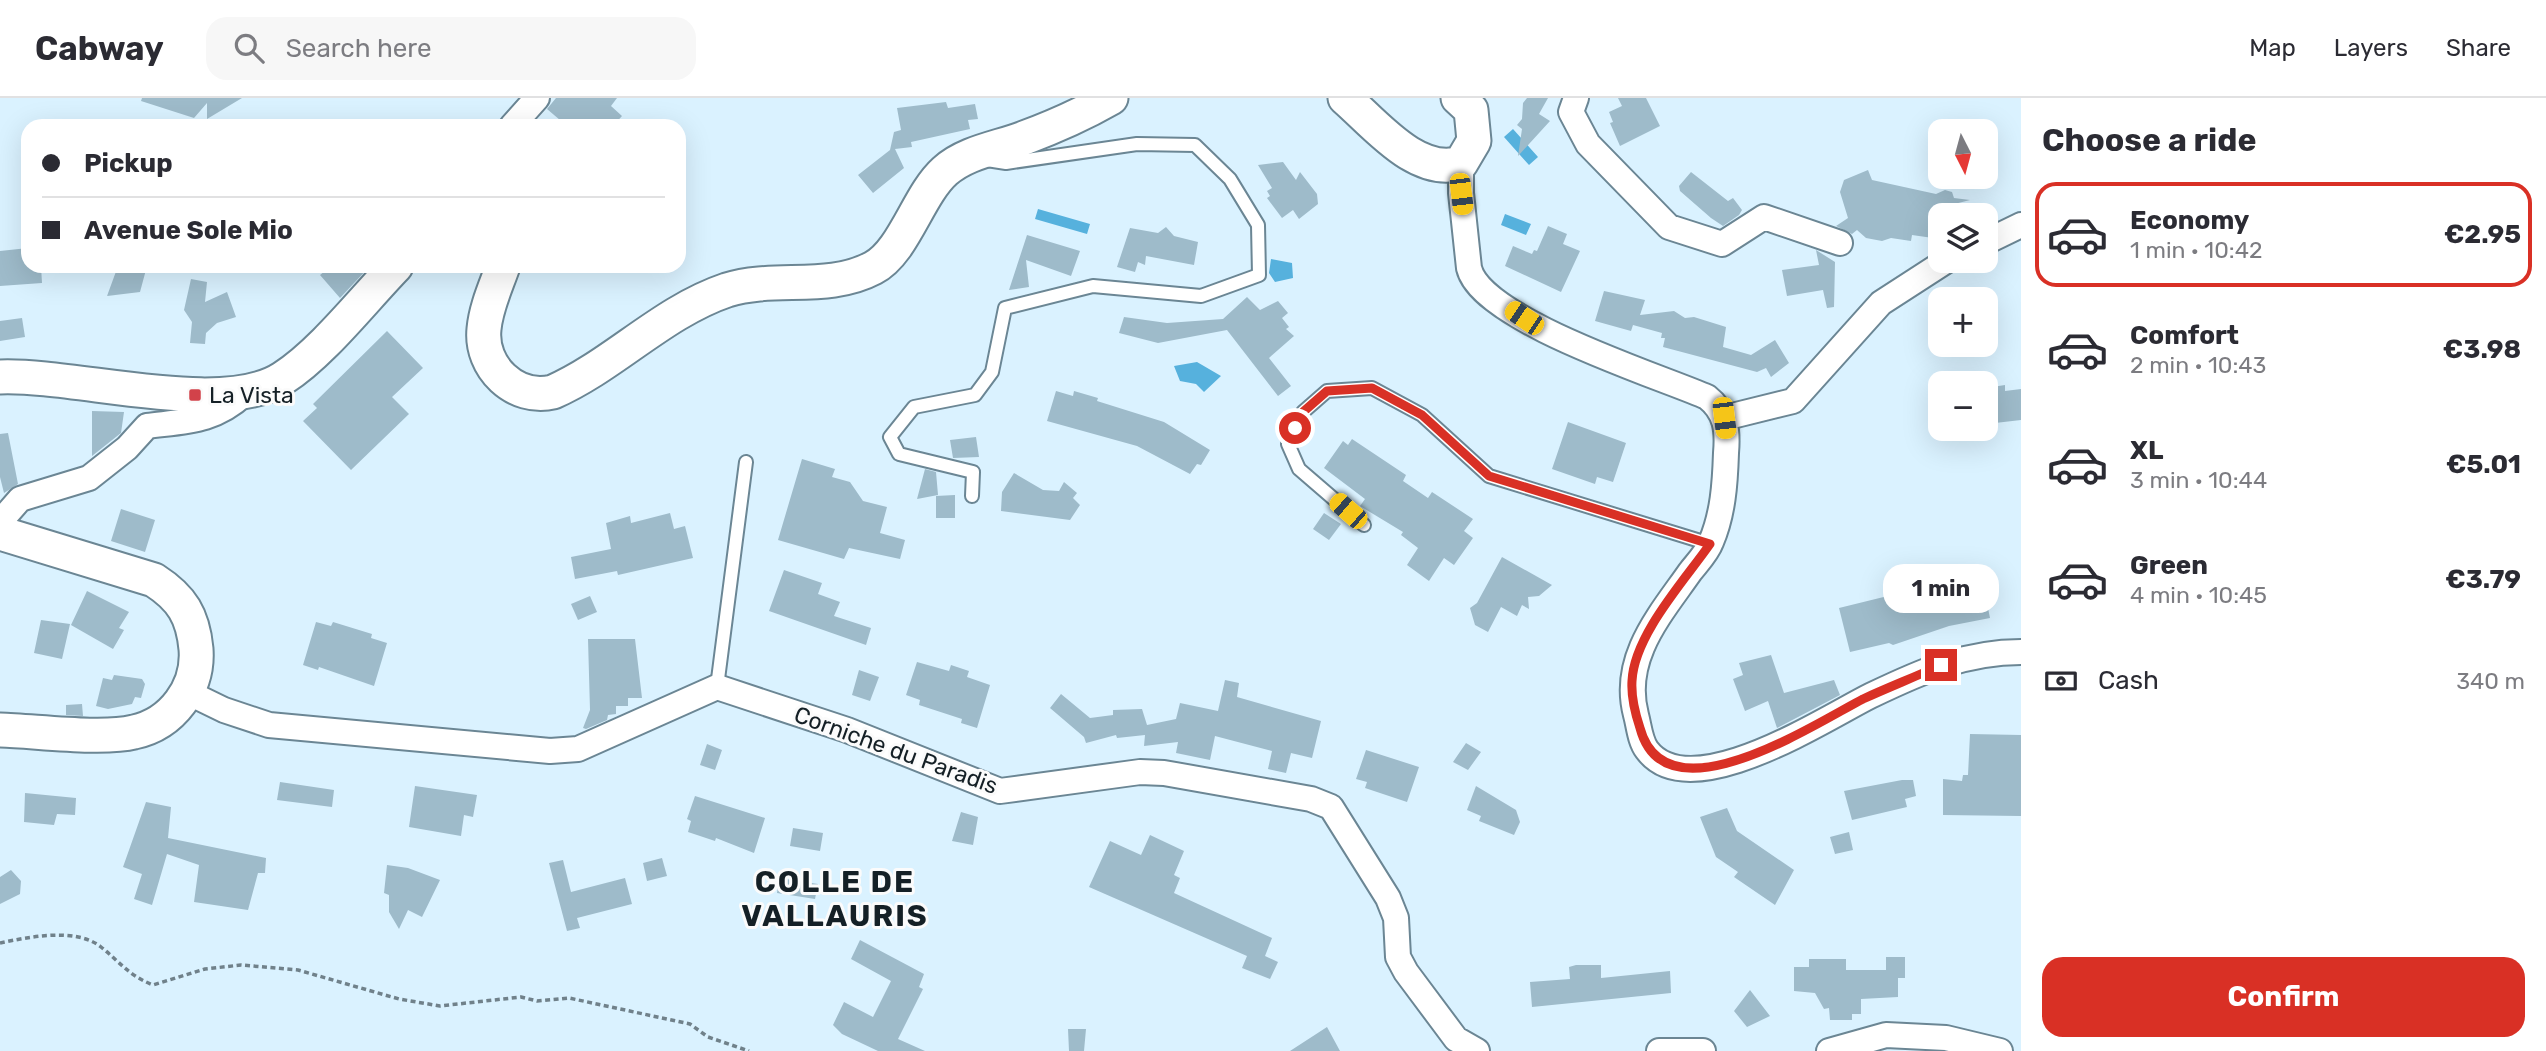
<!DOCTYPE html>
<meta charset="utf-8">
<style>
:root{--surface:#fff;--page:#f7f7f7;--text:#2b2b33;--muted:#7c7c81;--line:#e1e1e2;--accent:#d93025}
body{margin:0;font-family:Rubik,sans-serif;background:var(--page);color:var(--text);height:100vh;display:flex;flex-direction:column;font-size:26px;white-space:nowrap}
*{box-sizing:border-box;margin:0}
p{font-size:23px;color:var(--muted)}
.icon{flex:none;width:38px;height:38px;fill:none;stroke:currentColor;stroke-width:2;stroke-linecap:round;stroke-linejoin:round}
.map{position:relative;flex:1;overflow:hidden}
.sheet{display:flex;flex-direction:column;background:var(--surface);width:525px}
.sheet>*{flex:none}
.top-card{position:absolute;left:21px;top:21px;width:665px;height:154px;border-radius:21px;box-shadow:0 7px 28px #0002;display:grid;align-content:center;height:154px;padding:0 21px;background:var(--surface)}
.needle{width:46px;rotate:174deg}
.buttons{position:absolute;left:1928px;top:21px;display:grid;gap:14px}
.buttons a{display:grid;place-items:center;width:70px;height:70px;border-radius:14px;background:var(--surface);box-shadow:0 7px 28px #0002;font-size:35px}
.end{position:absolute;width:32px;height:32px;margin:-16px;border:9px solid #d93025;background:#fff;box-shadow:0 0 0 4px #fff}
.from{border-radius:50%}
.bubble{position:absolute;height:49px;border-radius:21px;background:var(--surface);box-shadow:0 7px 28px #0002;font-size:23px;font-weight:700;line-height:49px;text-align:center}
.car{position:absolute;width:21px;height:42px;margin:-21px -10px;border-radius:9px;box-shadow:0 0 5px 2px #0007;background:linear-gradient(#f5c518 24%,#345 0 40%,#f5c518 0 76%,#345 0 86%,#f5c518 0)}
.top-card b{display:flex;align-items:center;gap:24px;height:66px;font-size:26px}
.top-card b+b{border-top:2px solid var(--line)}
.top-card i{width:18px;height:18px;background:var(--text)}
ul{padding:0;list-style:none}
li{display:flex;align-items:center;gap:21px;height:105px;margin:0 14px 10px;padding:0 7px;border:4px solid transparent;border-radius:21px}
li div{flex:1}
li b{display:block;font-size:26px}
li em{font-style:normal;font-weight:700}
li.current{border-color:var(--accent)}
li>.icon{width:63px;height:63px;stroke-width:1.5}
h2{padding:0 21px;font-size:32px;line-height:84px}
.pay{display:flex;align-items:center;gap:18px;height:77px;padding:0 21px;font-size:26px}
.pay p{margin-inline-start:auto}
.cta{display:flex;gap:14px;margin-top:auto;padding:14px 21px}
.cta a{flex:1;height:80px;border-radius:21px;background:var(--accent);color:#fff;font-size:28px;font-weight:700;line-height:80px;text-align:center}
header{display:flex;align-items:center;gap:42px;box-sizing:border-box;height:98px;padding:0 35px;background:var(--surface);border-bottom:2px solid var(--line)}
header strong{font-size:33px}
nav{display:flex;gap:38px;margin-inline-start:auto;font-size:24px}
.search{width:490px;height:63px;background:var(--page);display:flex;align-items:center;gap:18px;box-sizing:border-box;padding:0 24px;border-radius:21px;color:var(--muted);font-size:26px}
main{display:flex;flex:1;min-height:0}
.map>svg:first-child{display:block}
.water{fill:#56b1dd}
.building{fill:#9ebbca}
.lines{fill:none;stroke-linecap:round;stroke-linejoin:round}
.lane-casing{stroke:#6b8694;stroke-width:16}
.street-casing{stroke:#6b8694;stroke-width:28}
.secondary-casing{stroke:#6b8694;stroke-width:37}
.path{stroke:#70818a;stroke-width:3.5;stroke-dasharray:5 3.5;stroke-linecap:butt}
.lane{stroke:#fff;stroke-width:12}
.street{stroke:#fff;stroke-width:24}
.secondary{stroke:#fff;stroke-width:33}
.route{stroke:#d93025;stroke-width:9}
.poi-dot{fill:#d2424a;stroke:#fbfbfb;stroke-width:2.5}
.labels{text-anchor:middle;stroke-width:6;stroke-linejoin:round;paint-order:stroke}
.poi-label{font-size:23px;fill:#152026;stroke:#fbfbfb;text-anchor:start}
.street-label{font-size:23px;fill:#152026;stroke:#fbfbfb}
.district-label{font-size:30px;font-weight:bold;letter-spacing:2px;fill:#152026;stroke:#fbfbfb}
</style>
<header>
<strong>Cabway</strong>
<div class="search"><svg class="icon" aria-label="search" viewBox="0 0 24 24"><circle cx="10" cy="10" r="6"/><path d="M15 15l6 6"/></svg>Search here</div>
<nav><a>Map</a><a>Layers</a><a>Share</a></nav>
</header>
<main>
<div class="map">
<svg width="2021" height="953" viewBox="0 0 2021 953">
<rect width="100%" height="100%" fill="#daf2ff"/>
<path class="water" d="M1513 31 1538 59 1529 67 1504 39Z
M1038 111 1090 126 1087 136 1035 121Z
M1505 116 1531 126 1526 137 1501 127Z
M1271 161 1292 165 1293 180 1275 184 1269 175Z
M1197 264 1221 278 1204 294 1196 286 1180 283 1174 268Z"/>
<path class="building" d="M142 0H242L207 21V5L194 20 141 3Z
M556 0H617L611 8 622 18 613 28H567L547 11Z
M1527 0H1548L1539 16 1550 23 1518 58 1522 31 1517 27 1522 21 1523 5Z
M1618 0H1646L1660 28 1620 48 1610 25 1613 24 1609 14 1622 8Z
M946 4 948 10 975 6 978 21 968 22 970 31 911 44 912 49 895 51 904 70 873 95 858 77 890 52 894 34 901 32 897 10Z
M1283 64 1296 82 1300 74 1317 96 1318 106 1299 121 1293 112 1282 120 1267 100 1270 98 1267 93 1272 90 1258 67Z
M1868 72 1872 82 1936 96 1945 92 1952 94 1954 100 1970 102 1939 110 1933 140 1912 137 1911 143 1891 140 1882 143 1866 140 1857 132 1852 136 1836 128 1848 120 1840 94 1844 82Z
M1691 74 1728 103 1733 100 1742 112 1739 117 1723 128 1711 120 1680 93 1679 88Z
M1548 128 1567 136 1563 146 1580 153 1561 194 1505 168 1513 148 1532 156 1534 152 1537 153Z
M1166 129 1174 138 1198 144 1194 167 1146 158 1145 167 1138 164 1135 174 1117 169 1130 130 1158 135Z
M1027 137 1080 153 1071 178 1026 162 1029 189 1009 192Z
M28 150V168H41L42 185 0 188V153Z
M1816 152 1835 164 1834 209 1827 210 1823 192 1787 198 1782 172 1819 167Z
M118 168H147L140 194 107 198Z
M331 168H370L340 200 320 177Z
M191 181 207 184 205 204 227 194 236 219 217 225 206 235 205 246 190 245 192 224 184 212Z
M1604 193 1645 202 1640 217 1674 213 1685 220 1694 219 1726 229 1723 249 1751 257 1775 242 1789 265 1771 279 1766 270 1757 274 1663 249 1665 240H1661L1662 235 1633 227 1631 233 1595 223Z
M1247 199 1260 212 1278 203 1288 215 1282 220 1289 229 1286 231 1294 238 1269 260 1291 288 1278 298 1227 232 1158 245 1119 235 1124 219 1167 225 1223 221Z
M22 220 25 239 0 243V223Z
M387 233 423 270 392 299 409 316 351 372 303 323 317 310 313 306Z
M2005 287V293L2021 291V322L1995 325 1993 312 1986 313V290Z
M1056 293 1073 298 1074 293 1098 300 1097 303 1164 324 1210 352 1201 367 1197 366 1190 376 1137 348 1047 323Z
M92 313 124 314 121 335 92 358Z
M1568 324 1626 345 1613 384 1597 379 1595 386 1552 371Z
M8 335 18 386 4 395 0 379V336Z
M976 339 979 359 953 360 950 342Z
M1352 341 1406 377 1403 383 1428 400 1432 394 1473 421 1464 433 1473 440 1454 467 1444 460 1429 483 1407 467 1418 450 1401 437 1403 434 1360 408 1365 401 1324 370 1343 343 1348 347Z
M802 361 835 371 832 379 850 384 863 403 887 409 880 435 905 442 900 461 849 450 844 461 778 442Z
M925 371 936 374 938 397 917 401Z
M1014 375 1043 392 1059 393 1064 384 1077 395 1073 400 1080 407 1070 422 1001 413 1002 394Z
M955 397V420H936V398Z
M121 411 155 422 145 454 111 443Z
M670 415 674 431 685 428 693 460 618 477 617 473 575 481 571 459 611 451 606 425 630 418 631 425Z
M1324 415 1341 426 1329 442 1313 431Z
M1502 459 1552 487 1539 498 1528 499 1529 511 1522 507 1517 518 1501 509 1488 534 1475 527 1470 510 1477 505Z
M784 472 822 485 818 496 840 504 834 518 871 530 866 547 769 513Z
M1981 475 1990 520 1949 528 1893 547 1889 545 1850 554 1839 510Z
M87 493 129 514 119 530 124 532 113 551 71 527Z
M590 498 597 514 578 522 571 506Z
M41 522 70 526 62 561 34 555Z
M316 524 331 528 333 524 372 536 371 540 387 545 374 588 319 569 318 572 303 567Z
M588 541H635L642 600H628V608H616V616L608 617 607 622 586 631 583 630 590 612Z
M1771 557 1784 595 1834 582 1840 597 1777 630 1768 603 1745 613 1733 581 1743 577 1739 565Z
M917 564 949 573 951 567 969 573 967 579 990 587 977 630 961 625 962 621 919 607 920 602 906 597Z
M859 572 879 579 870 603 852 597Z
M114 577 142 581 145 586 141 600 135 599 132 606 108 611 96 608 103 580 112 582Z
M1225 582 1239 585 1237 599 1321 623 1312 660 1291 655 1286 675 1268 671 1272 653 1215 638 1210 662 1176 655 1178 644 1144 648 1145 637 1117 640 1116 637 1086 645 1084 639 1050 610 1061 596 1090 620 1113 617V612L1142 611 1147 627 1176 621 1180 605 1218 613Z
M82 606 83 618 66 617V607Z
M1970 636 2021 637V718L1943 717V681L1962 683 1963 677H1968Z
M1466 645 1481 654 1468 672 1453 664Z
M707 646 722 652 715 672 700 667Z
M1366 652 1419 669 1407 704 1365 690 1367 684 1356 681Z
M1902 682H1913L1916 698 1905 701 1907 709 1852 722 1844 693Z
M280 684 334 692 332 709 277 702Z
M415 688 477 697 473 719 464 717 461 738 409 729Z
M1476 688 1516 712 1520 724 1514 737 1479 723 1481 718 1467 712Z
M25 695 76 700 75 717 57 716 54 727 24 724Z
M695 698 765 720 754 755 716 740 715 743 688 734 691 723 687 721Z
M146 704 171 709 168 740 266 760 265 775H258L248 812 194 804 199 767 167 756 152 807 134 801 142 776 123 769Z
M1727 710 1737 733 1794 772 1775 807 1734 779 1738 774 1716 759 1700 719Z
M961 714 978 719 973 747 952 743Z
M793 730 823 735 820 753 790 748Z
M1849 734 1853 752 1835 756 1830 739Z
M1150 737 1184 753 1174 777 1180 780 1174 795 1272 840 1265 858 1278 864 1270 881 1242 870 1247 858 1089 789 1110 743 1141 757Z
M662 760 667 778 647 783 643 765Z
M563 762 571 794 625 780 632 806 577 820 580 830 567 833 549 765Z
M387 767 408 770 440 782 422 819 408 812 399 831 389 814V797L384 795Z
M11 772 21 783 20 796 0 806V779Z
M779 780 818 786 815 801 777 795Z
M860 842 924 876 919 889 923 891 898 941 925 953H878L842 936 833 927 844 904 873 919 891 883 851 861Z
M1886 859H1905V880H1898V899L1861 901V916H1852V922H1830L1829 910 1824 911 1815 895 1794 893V869H1809V861H1846V872H1886Z
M1576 867H1601V880L1670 873 1671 895 1532 909 1530 884 1570 881 1569 869Z
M1750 892 1770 918 1747 929 1734 913Z
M1327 929 1340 953H1290Z
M1068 931H1086L1084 953H1069Z"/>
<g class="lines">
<defs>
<path id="lane" d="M972 398 973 374 899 356 890 339 914 309 975 297 992 274 1005 210 1093 188 1201 198 1259 177 1258 127 1230 81 1195 47 1137 46 1006 65 987 62
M1364 427 1299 371 1288 346 1303 314 1327 293 1372 290 1422 317 1489 378 1710 446
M717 589 746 364"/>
<path id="street" d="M1576 0 1571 14 1588 46 1669 129 1722 146 1764 119 1840 145
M512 28 537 0
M1461 65V95L1469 170C1481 222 1659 278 1707 299 1726 314 1728 332 1726 355 1725 386 1723 416 1711 444 1707 455 1697 465 1690 474 1660 517 1621 560 1636 617 1639 628 1640 643 1647 652 1690 709 1824 621 1870 598 1893 587 1918 575 1943 567 1968 559 1994 554 2021 554
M1986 144 2021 127
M1724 320 1793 303 1881 205 1946 163
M0 424 20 401 89 380 127 350 147 328C186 323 214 324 244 296
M187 594 224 612 269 627 550 653 578 651 717 589 847 632 1000 693 1140 674 1164 675 1311 701 1331 709 1388 800 1396 820 1398 859 1406 874 1456 941 1477 953
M1659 953H1703
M1829 953 1886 937 1946 940 2000 953"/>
<path id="secondary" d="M1345 0C1375 26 1417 79 1461 65L1474 43 1471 12 1458 0
M503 168C496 188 486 209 484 231 480 269 515 303 553 294 614 267 662 214 727 192 775 177 828 194 873 170 904 154 918 97 945 73 966 54 998 50 1024 40 1054 29 1083 16 1111 0
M0 279C77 276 222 320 283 280 322 255 363 202 396 168
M0 435 154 482C182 500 193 518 196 551 199 590 172 626 134 634 102 642 36 633 0 632"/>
</defs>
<use href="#lane" class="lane-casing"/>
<use href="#street" class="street-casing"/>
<use href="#secondary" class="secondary-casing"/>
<path class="path" d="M0 845C29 839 76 829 101 849 121 865 128 877 153 887L205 871 241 867 298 872 399 901 440 908 521 899 537 903 569 900 690 926 708 939 749 953"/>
<use href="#lane" class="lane"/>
<use href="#street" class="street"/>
<use href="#secondary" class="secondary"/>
</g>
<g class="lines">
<path class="route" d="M1295 330 1303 314 1327 293 1372 290 1422 317 1489 378 1710 446C1685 482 1634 537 1632 583 1631 599 1635 615 1640 630 1665 724 1813 627 1863 601 1889 589 1915 579 1941 567"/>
</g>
<rect class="poi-dot" x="188" y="290" width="14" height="14" rx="3.5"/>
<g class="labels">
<g class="poi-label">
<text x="209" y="305">La Vista</text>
</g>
<g class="street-label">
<text transform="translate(896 652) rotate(20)" y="8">Corniche du Paradis</text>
</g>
<g class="district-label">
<text x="835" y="794">COLLE DE<tspan x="835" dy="34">VALLAURIS</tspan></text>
</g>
</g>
</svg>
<div class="buttons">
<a><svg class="needle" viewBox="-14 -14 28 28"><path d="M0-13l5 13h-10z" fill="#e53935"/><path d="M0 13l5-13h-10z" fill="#7c7c81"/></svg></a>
<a><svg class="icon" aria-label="layers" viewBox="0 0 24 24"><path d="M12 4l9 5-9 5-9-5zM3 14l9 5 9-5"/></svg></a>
<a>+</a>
<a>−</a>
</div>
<i class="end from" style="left:1295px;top:330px"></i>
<i class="end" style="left:1941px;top:567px"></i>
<div class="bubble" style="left:1883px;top:466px;width:116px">1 min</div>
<i class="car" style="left:1461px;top:96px;rotate:173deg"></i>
<i class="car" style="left:1524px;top:220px;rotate:304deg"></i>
<i class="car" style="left:1724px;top:320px;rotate:173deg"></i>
<i class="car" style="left:1348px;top:413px;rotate:311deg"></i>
<div class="top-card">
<b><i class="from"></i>Pickup</b>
<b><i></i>Avenue Sole Mio</b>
</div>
</div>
<section class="sheet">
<h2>Choose a ride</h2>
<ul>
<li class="current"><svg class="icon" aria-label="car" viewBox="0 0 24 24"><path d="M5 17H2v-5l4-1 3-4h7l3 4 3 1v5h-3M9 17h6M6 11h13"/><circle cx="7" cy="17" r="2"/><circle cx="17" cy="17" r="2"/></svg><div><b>Economy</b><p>1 min · 10:42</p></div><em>€2.95</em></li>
<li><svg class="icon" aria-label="car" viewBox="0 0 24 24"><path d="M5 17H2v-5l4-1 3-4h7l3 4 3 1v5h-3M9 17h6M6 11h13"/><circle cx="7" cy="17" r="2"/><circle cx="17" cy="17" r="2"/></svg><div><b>Comfort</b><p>2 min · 10:43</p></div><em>€3.98</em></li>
<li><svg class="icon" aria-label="car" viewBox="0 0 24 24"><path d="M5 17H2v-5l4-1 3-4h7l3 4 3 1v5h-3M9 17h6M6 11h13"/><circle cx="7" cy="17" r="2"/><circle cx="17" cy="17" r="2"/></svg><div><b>XL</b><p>3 min · 10:44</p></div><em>€5.01</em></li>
<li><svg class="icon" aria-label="car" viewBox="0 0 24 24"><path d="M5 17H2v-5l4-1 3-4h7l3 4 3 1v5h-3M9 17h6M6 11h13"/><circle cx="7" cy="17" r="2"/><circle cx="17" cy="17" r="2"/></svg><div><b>Green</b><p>4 min · 10:45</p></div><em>€3.79</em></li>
</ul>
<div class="pay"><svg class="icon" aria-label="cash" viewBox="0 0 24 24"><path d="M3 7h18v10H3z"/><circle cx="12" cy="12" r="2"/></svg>Cash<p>340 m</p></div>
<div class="cta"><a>Confirm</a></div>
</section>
</main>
